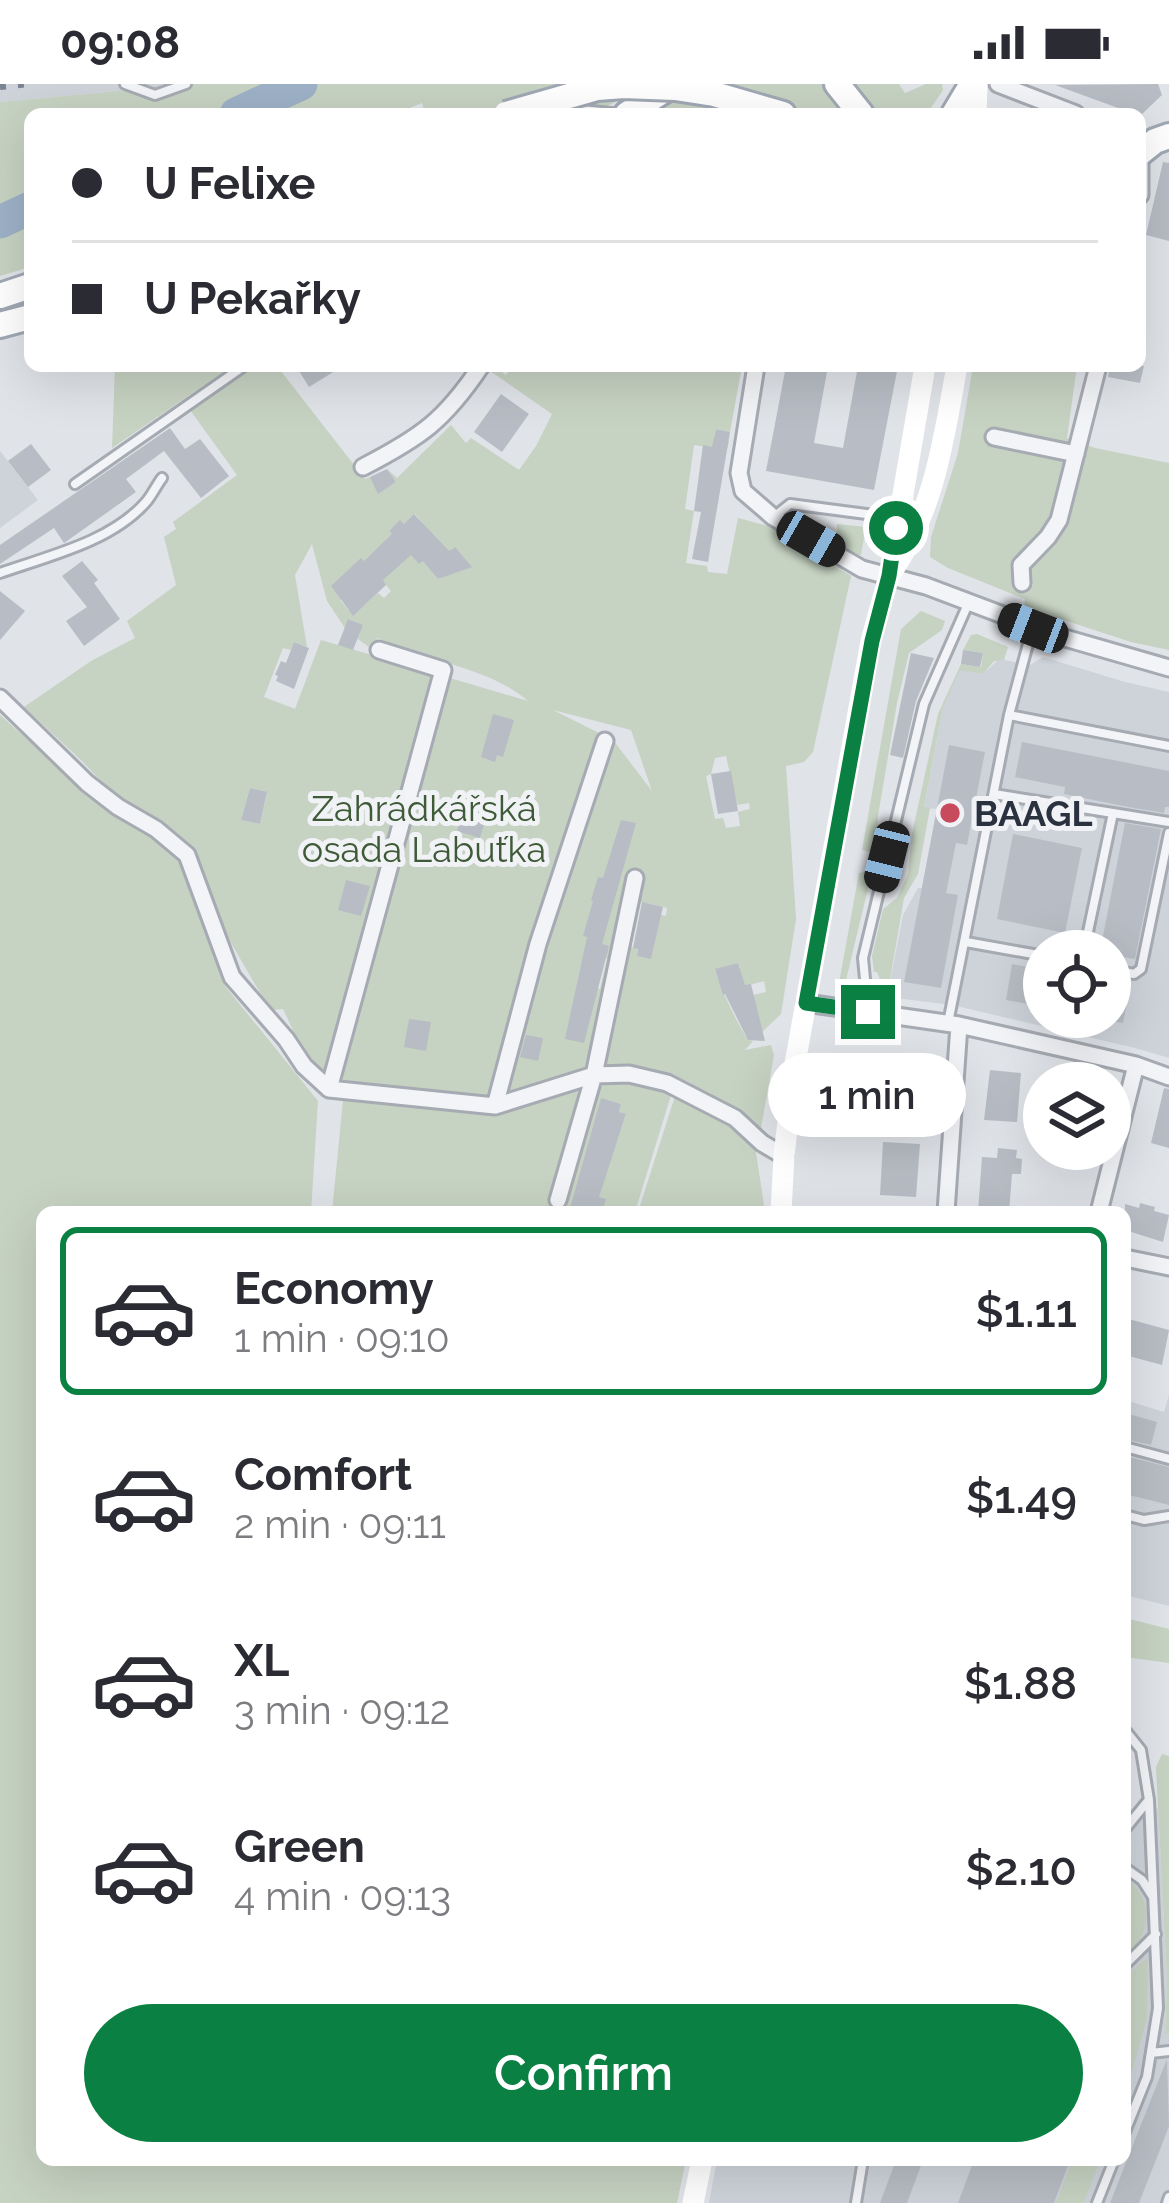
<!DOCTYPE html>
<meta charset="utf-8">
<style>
:root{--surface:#fff;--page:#f2f2f3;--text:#2b2b33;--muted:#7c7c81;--line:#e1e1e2;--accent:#0b8043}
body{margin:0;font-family:Raleway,sans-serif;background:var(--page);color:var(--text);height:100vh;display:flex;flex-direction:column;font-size:45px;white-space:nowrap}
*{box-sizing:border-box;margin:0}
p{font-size:39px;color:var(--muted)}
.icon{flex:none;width:66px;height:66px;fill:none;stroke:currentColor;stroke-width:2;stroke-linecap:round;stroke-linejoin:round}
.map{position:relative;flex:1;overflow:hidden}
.drawer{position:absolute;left:36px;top:1122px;width:1095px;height:960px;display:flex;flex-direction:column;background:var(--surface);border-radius:18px;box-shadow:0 12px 48px #0002}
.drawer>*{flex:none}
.hud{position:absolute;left:24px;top:24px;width:1122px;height:264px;border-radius:18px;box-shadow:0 12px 48px #0002;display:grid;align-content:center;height:264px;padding:0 48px;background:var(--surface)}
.controls{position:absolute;left:1023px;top:846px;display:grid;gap:24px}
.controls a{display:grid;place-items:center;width:108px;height:108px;border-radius:50%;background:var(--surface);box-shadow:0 12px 48px #0002;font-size:60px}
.end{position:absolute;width:54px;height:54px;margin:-27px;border:15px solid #0b8043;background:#fff;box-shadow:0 0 0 6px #fff}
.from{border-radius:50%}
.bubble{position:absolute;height:84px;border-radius:42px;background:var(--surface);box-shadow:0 12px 48px #0002;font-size:39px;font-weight:600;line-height:84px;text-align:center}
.car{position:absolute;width:36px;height:72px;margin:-36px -18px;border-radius:15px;box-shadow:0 0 9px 3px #0007;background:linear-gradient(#222 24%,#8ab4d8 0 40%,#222 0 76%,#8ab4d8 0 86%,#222 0)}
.hud b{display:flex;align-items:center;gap:42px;height:114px;font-size:45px}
.hud b+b{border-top:3px solid var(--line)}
.hud i{width:30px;height:30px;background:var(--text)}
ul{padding:21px 0 0;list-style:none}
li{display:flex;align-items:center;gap:36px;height:168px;margin:0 24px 18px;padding:0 24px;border:6px solid transparent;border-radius:18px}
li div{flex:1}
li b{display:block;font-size:45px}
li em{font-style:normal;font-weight:600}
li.current{border-color:var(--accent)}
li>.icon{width:108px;height:108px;stroke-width:1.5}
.cta{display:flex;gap:24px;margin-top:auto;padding:24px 48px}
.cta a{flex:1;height:138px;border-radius:72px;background:var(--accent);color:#fff;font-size:48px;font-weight:600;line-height:138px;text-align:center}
.status{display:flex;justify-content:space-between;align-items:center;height:84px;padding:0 60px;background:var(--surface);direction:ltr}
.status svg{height:33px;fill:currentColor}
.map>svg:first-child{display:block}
.built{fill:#ced3da;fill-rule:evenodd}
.green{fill:#c6d2c2;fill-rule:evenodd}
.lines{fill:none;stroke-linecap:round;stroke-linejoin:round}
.river{stroke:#9db1c7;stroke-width:33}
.building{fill:#b8bdc5}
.service-casing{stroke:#a6aab2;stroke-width:14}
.minor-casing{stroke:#a6aab2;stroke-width:21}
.primary-casing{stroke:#a0a8b4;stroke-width:30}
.service{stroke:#f3f4f7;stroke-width:8}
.minor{stroke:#f3f4f7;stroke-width:15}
.secondary{stroke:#fff;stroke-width:21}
.primary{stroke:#fff;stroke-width:24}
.rail{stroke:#7a8391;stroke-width:6;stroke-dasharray:6 12;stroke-linecap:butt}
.primary-bridge-casing{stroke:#a0a8b4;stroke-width:30;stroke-linecap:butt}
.primary-bridge{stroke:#fff;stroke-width:24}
.route{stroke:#0b8043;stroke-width:15}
.poi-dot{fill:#c84b5d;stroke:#f0f2f6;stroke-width:4.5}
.labels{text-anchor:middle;stroke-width:10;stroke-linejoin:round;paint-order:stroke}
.park-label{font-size:36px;fill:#3e5a37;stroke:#f0f2f6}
.poi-label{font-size:36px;font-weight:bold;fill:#2a313f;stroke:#f0f2f6;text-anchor:start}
</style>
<div class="status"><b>09:08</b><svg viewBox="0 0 49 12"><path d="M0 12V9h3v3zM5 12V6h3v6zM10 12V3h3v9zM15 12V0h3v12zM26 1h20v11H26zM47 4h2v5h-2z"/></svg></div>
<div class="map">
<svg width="1169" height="2119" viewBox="0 0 1169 2119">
<rect width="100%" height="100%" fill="#e0e3e8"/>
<path class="built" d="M0 0H194L0 18Z
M0 367 38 416 0 444Z
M1043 573 1125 598 1169 608V974L1135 964 952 921 887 913 903 831 918 804H922L937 725 924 724 943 624 960 585 983 590 999 575 1030 581ZM1044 867H1110V933H1044Z
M1169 1311V1522L1125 1511V1316L1164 1328Z
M1158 1724 1167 1897 1165 1948 1169 1951V2119H709L717 2076H1125V1746Z"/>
<path class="green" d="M194 0H645L594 30H425L422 19 394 30H30V183L0 192V18Z
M695 0H822L847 30H650Z
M853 0H899L905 9 926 0H942L943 6 927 30C885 30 880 36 853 0Z
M115 282H232L112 364Z
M250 282H277L365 395 370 393 379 409 396 398 387 385 397 394 451 341 466 359 471 354 519 386 536 362 552 330 490 287 493 283 506 291 513 282H742L730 348 716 345 714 353 729 357 727 366 694 361 685 425 694 427 686 479 707 482 708 488 727 490 738 434 772 443 851 492 813 668 804 678 786 682 796 835 781 930 762 948 753 911 766 908 764 897 742 903 737 886 740 884 738 879 715 886C723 910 735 935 748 956L753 957 745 966 771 961 774 971 760 1050 730 1034 755 1062 764 1121 763 1128H638L676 1009 672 1008 635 1128H332L343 1016 309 980 283 925 270 926 227 852 191 764 108 705 83 678 24 623 91 577 135 554 127 537 176 501 164 453 176 445 173 438 237 391 190 326ZM415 430 432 450 420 480 389 447 400 437 404 440ZM312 460 327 517 345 544 349 535 362 541 358 555 369 563 378 554C424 577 489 583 528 617L321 556 295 625 264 613 283 564 291 566 294 558 307 563 295 491ZM454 463 471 482 438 495 435 491V479ZM373 485 391 507 384 514 378 509 356 529 352 526 349 527 340 516ZM553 626 631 646 652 707 613 656ZM726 672 737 721 749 719 750 725 738 728 740 742 726 744 723 734 715 735 706 692 711 690 715 674ZM250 704 267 709 260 740 241 736ZM641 818 667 824 666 832 661 831 651 874 637 872 638 865 631 863ZM587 857 607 875 600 905 577 899ZM601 1015 621 1020 619 1028 626 1031 614 1066 590 1059Z
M973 282H1077L1067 354 1095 364 1169 379V566L1131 558 1024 523 1025 515 948 484 930 473 931 453 958 369Z
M837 440 866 443 861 471C845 468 836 456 837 440Z
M921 527 945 537 942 546 909 569 897 619 878 732 876 771 846 896 856 900 851 910 845 911 839 899 859 789 865 788 870 768 862 766 901 545Z
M977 550 1008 563 1004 576 994 577 983 590 960 586 943 624 924 723 930 724 918 790 904 814 887 913 877 888H874L872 872 883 825 897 814 908 790 912 750 938 630 961 580 981 583 983 569 963 566 971 551Z
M0 631 81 703 154 752 181 774 206 834 225 902 318 1017 311 1128H42V2076H686L677 2119H0Z
M1125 1534 1169 1545V1579L1125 1573Z
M1162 1670 1169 1672V1951L1165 1949 1167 1897 1156 1683Z
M1125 1793C1157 1818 1150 1849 1125 1876Z
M1148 1873 1147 1934 1125 2011V1893Z
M1072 2076H1100L1084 2119H1056Z"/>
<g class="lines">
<path class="river" d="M236 30 301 0
M0 138 30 124"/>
</g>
<path class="building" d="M1158 0 1162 11 1140 32 1055 1Z
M1163 78 1169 79V157L1146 151Z
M296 282H343L309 303Z
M786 282H828L814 359 843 364 858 282H898L874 406 766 387Z
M1110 282H1144L1140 299 1108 293Z
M501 310 529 330 502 368 474 348Z
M170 344 185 365 200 355 229 392 201 414 164 367 126 395 136 408 67 457 64 459 54 444 0 480V461Z
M716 345 730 348 708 478 692 475 701 428 694 427 703 361 712 363Z
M31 360 51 386 28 403 8 377Z
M387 385 396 398 378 410 370 393Z
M414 430 449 467 455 463 472 483 438 495 423 477 419 480 411 471 383 496 386 501 353 532 331 502 361 474 364 477 392 450 389 447 400 436 404 440Z
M82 477 98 496 94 499 120 535 84 562 66 537 87 523 62 492Z
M0 507 25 527 0 556Z
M348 535 363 541 353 566 338 561Z
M294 558 309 564 294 605 276 597 278 592 275 591 281 577 286 579Z
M963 566 983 569 980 583 961 580Z
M911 569 934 574 916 617 903 674 890 671Z
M493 630 514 636 503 673 497 671 495 678 481 673Z
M1022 658 1169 687V723H1165L1164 729 1128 723 1064 710 1065 703 1015 693Z
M949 661 985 668 967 761 956 759 946 809 958 811 941 904 904 898Z
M731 687 738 727 718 730 711 690Z
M250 704 267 708 260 740 241 736Z
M466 717 489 725 480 754 457 747Z
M621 736 636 739 602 860 609 862 584 959 565 955 587 853 583 852 593 817 591 816 598 793 603 794Z
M1125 739 1161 745 1135 875 1110 871V867H1100Z
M1013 750 1082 764 1065 849 997 835Z
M346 796 370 802 361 832 338 826Z
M642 818 663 823 651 875 637 872 638 865 633 864Z
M738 879 745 901 751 900 765 957 748 956 725 910 723 911 715 885Z
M1012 880 1044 886V923L1006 916Z
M1110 899 1130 903 1123 939 1110 937Z
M409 935 431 938 426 967 404 963Z
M526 951 543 954 538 977 520 973Z
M890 971 927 973 923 1032 887 1030Z
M990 986 1021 989 1017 1038 984 1036Z
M1164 1004 1169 1005V1064L1151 1059Z
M601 1014 621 1020 619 1028 626 1030 599 1113 606 1115 602 1128H569Z
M883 1058 920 1060 916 1113 880 1111Z
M998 1064 1017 1066 1016 1074 1022 1075 1021 1090H1012L1009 1128H978L982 1073 997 1074Z
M1140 1119 1155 1123 1154 1127 1169 1131 1163 1158 1125 1146V1120L1139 1124Z
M1125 1234 1169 1246 1162 1281 1125 1271Z
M1125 1329 1157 1338 1151 1361 1125 1355Z
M1125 1372 1169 1383V1421L1125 1410Z
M1167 1975 1169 2042 1163 2058 1139 2119H1110Z
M896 2076H923L907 2119H880Z
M974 2076H1070L1054 2119H958Z"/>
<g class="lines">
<defs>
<path id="service" d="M125 0 155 11 186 0
M563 24 620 30
M75 400 244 282
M775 432 790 420 874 431
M0 489C48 472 111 458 146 418 152 411 156 402 162 394
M1009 631 1169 662
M994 710 1113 729 1084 867
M1113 729 1169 738
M966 858 1044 872
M1110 885 1134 890 1141 885 1169 749
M868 927 863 874 924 620 968 520
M948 939 1009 631 1032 545
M1125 1363 1169 1375
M1125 1431 1144 1436 1169 1432
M1125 1646 1141 1666 1149 1716 1158 1924 1147 1993 1125 2048
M1125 1745 1147 1718
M1125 1784 1142 1796 1153 1813
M1125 1881 1156 1850
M1151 1969 1169 1967
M856 2119 863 2076
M1097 2119 1114 2076
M1167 2119 1169 2113"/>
<path id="minor" d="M998 0 1076 30
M1140 65V111
M756 282 739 389 743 407 773 433 862 485 926 502 1058 552 1169 584
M994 353 1076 370
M363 383C421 353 444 337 481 282
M1022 499 1021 481 1048 453 1059 436 1098 282
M0 614 87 699 118 723 156 745 187 771 232 893 286 955 304 982 329 1005 495 1022 594 991 629 990 667 999 735 1034 762 1059 784 1072
M806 919 959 941 1136 981 1169 993
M329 1005 443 586 379 566
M495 1022 538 860 605 657
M558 1116 594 991 635 794
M946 1128 959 941
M1099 1128 1136 981
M1125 1174 1169 1183"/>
<path id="primary" d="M837 0 861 30
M675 4 714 10 783 30
M627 30 674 0
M954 30 972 0
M1140 69 1155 57 1169 52
M0 212 30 202
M0 241 30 233"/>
</defs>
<use href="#service" class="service-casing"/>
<use href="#minor" class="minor-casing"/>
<use href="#primary" class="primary-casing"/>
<use href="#service" class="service"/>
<use href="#minor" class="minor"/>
<path class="secondary" d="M976 30 977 0
M893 486C935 424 944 353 957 282
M781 1128 784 1072 794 985 871 557 889 492 925 282
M693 2119 702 2076"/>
<use href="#primary" class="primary"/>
<path class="rail" d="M0 3 30 0"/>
<defs>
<path id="primary-bridge" d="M506 30 597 4 624 2 675 4"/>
</defs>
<use href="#primary-bridge" class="primary-bridge-casing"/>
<use href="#primary-bridge" class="primary-bridge"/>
</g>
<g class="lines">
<path class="route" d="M868 928 806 919 872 557 889 492 896 444"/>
</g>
<circle class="poi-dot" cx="950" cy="729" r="12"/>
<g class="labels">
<g class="park-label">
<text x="424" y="737">Zahrádkářská<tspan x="424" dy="41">osada Labuťka</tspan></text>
</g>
<g class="poi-label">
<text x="974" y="742">BAAGL</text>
</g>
</g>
</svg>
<div class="controls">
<a><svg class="icon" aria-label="locate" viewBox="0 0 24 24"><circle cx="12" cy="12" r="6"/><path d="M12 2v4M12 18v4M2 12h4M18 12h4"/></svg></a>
<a><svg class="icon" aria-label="layers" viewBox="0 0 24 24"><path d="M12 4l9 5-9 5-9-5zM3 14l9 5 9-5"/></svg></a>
</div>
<i class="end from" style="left:896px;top:444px"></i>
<i class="end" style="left:868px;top:928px"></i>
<div class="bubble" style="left:768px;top:969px;width:198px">1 min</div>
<i class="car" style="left:811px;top:455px;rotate:120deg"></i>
<i class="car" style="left:1033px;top:544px;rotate:291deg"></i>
<i class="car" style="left:887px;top:773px;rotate:194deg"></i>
<div class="hud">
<b><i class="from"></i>U Felixe</b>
<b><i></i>U Pekařky</b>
</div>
<section class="drawer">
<ul>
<li class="current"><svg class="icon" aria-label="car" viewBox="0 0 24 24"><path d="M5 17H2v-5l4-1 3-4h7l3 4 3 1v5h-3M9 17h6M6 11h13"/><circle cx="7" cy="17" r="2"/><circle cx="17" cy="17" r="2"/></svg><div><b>Economy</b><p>1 min · 09:10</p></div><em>$1.11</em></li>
<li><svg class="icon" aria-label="car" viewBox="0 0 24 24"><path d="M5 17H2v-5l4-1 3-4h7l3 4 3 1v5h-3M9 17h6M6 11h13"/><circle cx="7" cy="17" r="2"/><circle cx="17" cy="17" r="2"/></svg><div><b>Comfort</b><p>2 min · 09:11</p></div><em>$1.49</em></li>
<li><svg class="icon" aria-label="car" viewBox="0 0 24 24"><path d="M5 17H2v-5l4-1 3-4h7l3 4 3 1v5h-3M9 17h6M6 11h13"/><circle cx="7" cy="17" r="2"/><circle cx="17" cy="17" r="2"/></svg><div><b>XL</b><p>3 min · 09:12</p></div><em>$1.88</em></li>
<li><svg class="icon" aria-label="car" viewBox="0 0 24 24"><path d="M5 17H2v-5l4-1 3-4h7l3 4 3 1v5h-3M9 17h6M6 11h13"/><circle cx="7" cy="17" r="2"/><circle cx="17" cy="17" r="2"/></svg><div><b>Green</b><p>4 min · 09:13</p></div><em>$2.10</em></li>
</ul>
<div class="cta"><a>Confirm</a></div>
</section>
</div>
